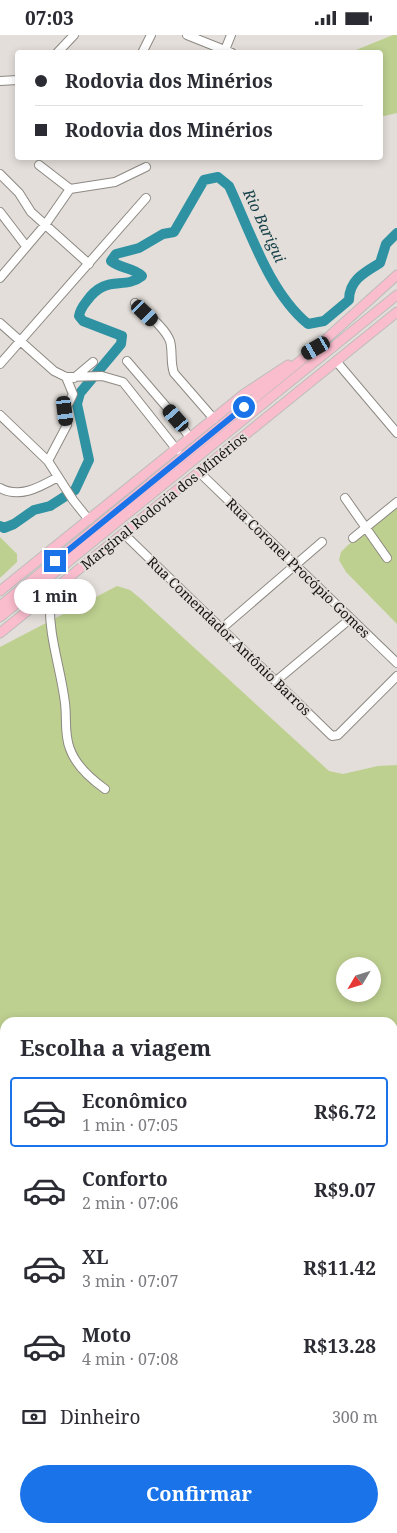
<!DOCTYPE html>
<html lang="pt">
<meta charset="utf-8">
<style>
:root{--surface:#fff;--page:#f2f2f3;--text:#2b2b33;--muted:#7c7c81;--line:#e1e1e2;--accent:#1a73e8}
body{margin:0;font-family:"Noto Serif",serif;background:var(--page);color:var(--text);height:100vh;display:flex;flex-direction:column;font-size:19px;white-space:nowrap}
*{box-sizing:border-box;margin:0}
p{font-size:16px;color:var(--muted)}
.icon{flex:none;width:28px;height:28px;fill:none;stroke:currentColor;stroke-width:2;stroke-linecap:round;stroke-linejoin:round}
.map{position:relative;flex:1;overflow:hidden}
.panel{position:absolute;left:0px;top:982px;width:398px;height:516px;display:flex;flex-direction:column;background:var(--surface);border-radius:15px 15px 0 0;box-shadow:0 2px 8px #0003}
.panel>*{flex:none}
.top-card{position:absolute;left:15px;top:15px;width:368px;height:110px;border-radius:5px;box-shadow:0 2px 8px #0003;display:grid;align-content:center;height:110px;padding:0 20px;background:var(--surface)}
.needle{width:32px;rotate:232deg}
.tools{position:absolute;left:336px;top:922px;display:grid;gap:10px}
.tools a{display:grid;place-items:center;width:45px;height:45px;border-radius:50%;background:var(--surface);box-shadow:0 2px 8px #0003;font-size:25px}
.end{position:absolute;width:22px;height:22px;margin:-11px;border:6px solid #1a73e8;background:#fff;box-shadow:0 0 0 2px #fff}
.from{border-radius:50%}
.bubble{position:absolute;height:35px;border-radius:18px;background:var(--surface);box-shadow:0 2px 8px #0003;font-size:16px;font-weight:700;line-height:35px;text-align:center}
.car{position:absolute;width:15px;height:30px;margin:-15px -8px;border-radius:6px;box-shadow:0 0 4px 1px #0007;background:linear-gradient(#222 24%,#8ab4d8 0 40%,#222 0 76%,#8ab4d8 0 86%,#222 0)}
.top-card b{display:flex;align-items:center;gap:18px;height:48px;font-size:19px}
.top-card b+b{border-top:1px solid var(--line)}
.top-card i{width:12px;height:12px;background:var(--text)}
ul{padding:0;list-style:none}
li{display:flex;align-items:center;gap:15px;height:70px;margin:0 10px 8px;padding:0 10px;border:2px solid transparent;border-radius:5px}
li div{flex:1}
li b{display:block;font-size:19px}
li em{font-style:normal;font-weight:700}
li.current{border-color:var(--accent)}
li>.icon{width:45px;height:45px;stroke-width:1.5}
h2{padding:0 20px;font-size:22px;line-height:60px}
.pay{display:flex;align-items:center;gap:12px;height:55px;padding:0 20px;font-size:19px}
.pay p{margin-inline-start:auto}
.button{display:flex;gap:10px;margin-top:auto;padding:10px 20px}
.button a{flex:1;height:58px;border-radius:30px;background:var(--accent);color:#fff;font-size:20px;font-weight:700;line-height:58px;text-align:center}
.status{display:flex;justify-content:space-between;align-items:center;height:35px;padding:0 25px;background:var(--surface);direction:ltr}
.status svg{height:14px;fill:currentColor}
.map>svg:first-child{display:block}
.green{fill:#bed090;fill-rule:evenodd}
.lines{fill:none;stroke-linecap:round;stroke-linejoin:round}
.stream{stroke:#266c78;stroke-width:2}
.river{stroke:#2e92a3;stroke-width:10}
.minor-casing{stroke:#8d8983;stroke-width:10}
.major-casing{stroke:#bdbdbd;stroke-width:11}
.minor{stroke:#fff;stroke-width:8}
.major{stroke:#fabdce;stroke-width:9}
.route{stroke:#1a73e8;stroke-width:6}
.labels{text-anchor:middle;stroke-width:4;stroke-linejoin:round;paint-order:stroke}
.street-label{font-size:14px;fill:#151312;stroke:#e3ded9}
.water-label{font-size:15px;font-style:italic;fill:#164149;stroke:#e3ded9}
</style>
<div class="status"><b>07:03</b><svg viewBox="0 0 49 12"><path d="M0 12V9h3v3zM5 12V6h3v6zM10 12V3h3v9zM15 12V0h3v12zM26 1h20v11H26zM47 4h2v5h-2z"/></svg></div>
<div class="map">
<svg width="397" height="1498" viewBox="0 0 397 1498">
<rect width="100%" height="100%" fill="#e3ded9"/>
<path class="green" d="M393 0H397V78L380 82V18L351 17Z
M397 469V589L346 537 339 525 341 517 347 511Z
M0 502 17 519V527L0 543Z
M117 551 130 555 141 564 329 736 343 739 378 731 397 730V1128L393 1131 392 988H5V1350L0 1347V612ZM345 931H372V959H345Z
M397 1187V1253L393 1256V1190Z
M393 1345 397 1347V1498H288L279 1494H392Z
M0 1476 5 1484V1494H9L10 1498H0Z"/>
<g class="lines">
<path class="stream" d="M392 1470 397 1471"/>
<path class="river" d="M0 491 4 493 14 489 34 475 50 471 75 455 89 425 77 369 80 358 121 309 122 301 83 286 79 281C80 275 82 272 86 267 106 238 123 256 142 241 132 232 121 234 111 226L116 219 139 213 163 199 174 197 204 145 218 142 229 151C250 196 269 257 308 289L324 286 349 265C349 245 365 237 380 228L386 209 397 198"/>
<defs>
<path id="minor" d="M187 0 232 18
M225 15 231 0
M57 18 74 0
M142 18 151 0
M0 46 18 45
M39 130 70 154
M0 139 19 158 31 177 89 229
M0 177 26 211
M0 243 45 190 70 154 115 147 146 132
M135 268C146 279 164 291 170 306 173 317 170 327 174 338L214 384
M0 288 54 336 66 342 102 341 123 347 177 415
M127 326 176 383 190 403
M336 326 397 398
M0 329 146 163
M74 343 93 327
M0 380 48 426 73 465 89 485
M48 426 67 390 65 376 73 359 66 342
M200 438 397 628
M0 453C20 464 40 452 58 442
M345 463 387 523
M124 499 332 701 338 700 397 641
M353 503 397 467
M47 560 50 565C48 600 61 634 65 668 67 683 64 700 70 714 76 731 91 744 105 754
M221 594 322 507
M276 646 350 584
M0 1083H5
M392 1288H397
M392 1339 397 1315
M392 1345 397 1348
M0 1376 5 1378
M0 1416 5 1418
M15 1494 16 1498
M35 1498 37 1494
M100 1498 103 1494
M165 1498 167 1494
M233 1498 235 1494"/>
<path id="major" d="M0 556 244 359 288 330
M0 571 316 313 397 240
M0 582 397 260
M0 598 397 277"/>
</defs>
<use href="#minor" class="minor-casing"/>
<use href="#major" class="major-casing"/>
<use href="#minor" class="minor"/>
<use href="#major" class="major"/>
</g>
<g class="lines">
<path class="route" d="M55 526 244 372"/>
</g>
<g class="labels">
<g class="street-label">
<text transform="translate(164 466) rotate(-39)" y="5">Marginal Rodovia dos Minérios</text>
<text transform="translate(298 533) rotate(44)" y="5">Rua Coronel Procópio Gomes</text>
<text transform="translate(229 601) rotate(44)" y="5">Rua Comendador Antônio Barros</text>
</g>
<g class="water-label">
<text transform="translate(264 191) rotate(65)" y="5">Rio Barigui</text>
</g>
</g>
</svg>
<div class="tools">
<a><svg class="needle" viewBox="-14 -14 28 28"><path d="M0-13l5 13h-10z" fill="#e53935"/><path d="M0 13l5-13h-10z" fill="#7c7c81"/></svg></a>
</div>
<i class="end from" style="left:244px;top:372px"></i>
<i class="end" style="left:55px;top:526px"></i>
<div class="bubble" style="left:14px;top:544px;width:82px">1 min</div>
<i class="car" style="left:145px;top:278px;rotate:134deg"></i>
<i class="car" style="left:316px;top:313px;rotate:240deg"></i>
<i class="car" style="left:65px;top:376px;rotate:173deg"></i>
<i class="car" style="left:176px;top:383px;rotate:319deg"></i>
<div class="top-card">
<b><i class="from"></i>Rodovia dos Minérios</b>
<b><i></i>Rodovia dos Minérios</b>
</div>
<section class="panel">
<h2>Escolha a viagem</h2>
<ul>
<li class="current"><svg class="icon" aria-label="car" viewBox="0 0 24 24"><path d="M5 17H2v-5l4-1 3-4h7l3 4 3 1v5h-3M9 17h6M6 11h13"/><circle cx="7" cy="17" r="2"/><circle cx="17" cy="17" r="2"/></svg><div><b>Econômico</b><p>1 min · 07:05</p></div><em>R$6.72</em></li>
<li><svg class="icon" aria-label="car" viewBox="0 0 24 24"><path d="M5 17H2v-5l4-1 3-4h7l3 4 3 1v5h-3M9 17h6M6 11h13"/><circle cx="7" cy="17" r="2"/><circle cx="17" cy="17" r="2"/></svg><div><b>Conforto</b><p>2 min · 07:06</p></div><em>R$9.07</em></li>
<li><svg class="icon" aria-label="car" viewBox="0 0 24 24"><path d="M5 17H2v-5l4-1 3-4h7l3 4 3 1v5h-3M9 17h6M6 11h13"/><circle cx="7" cy="17" r="2"/><circle cx="17" cy="17" r="2"/></svg><div><b>XL</b><p>3 min · 07:07</p></div><em>R$11.42</em></li>
<li><svg class="icon" aria-label="car" viewBox="0 0 24 24"><path d="M5 17H2v-5l4-1 3-4h7l3 4 3 1v5h-3M9 17h6M6 11h13"/><circle cx="7" cy="17" r="2"/><circle cx="17" cy="17" r="2"/></svg><div><b>Moto</b><p>4 min · 07:08</p></div><em>R$13.28</em></li>
</ul>
<div class="pay"><svg class="icon" aria-label="cash" viewBox="0 0 24 24"><path d="M3 7h18v10H3z"/><circle cx="12" cy="12" r="2"/></svg>Dinheiro<p>300 m</p></div>
<div class="button"><a>Confirmar</a></div>
</section>
</div>
